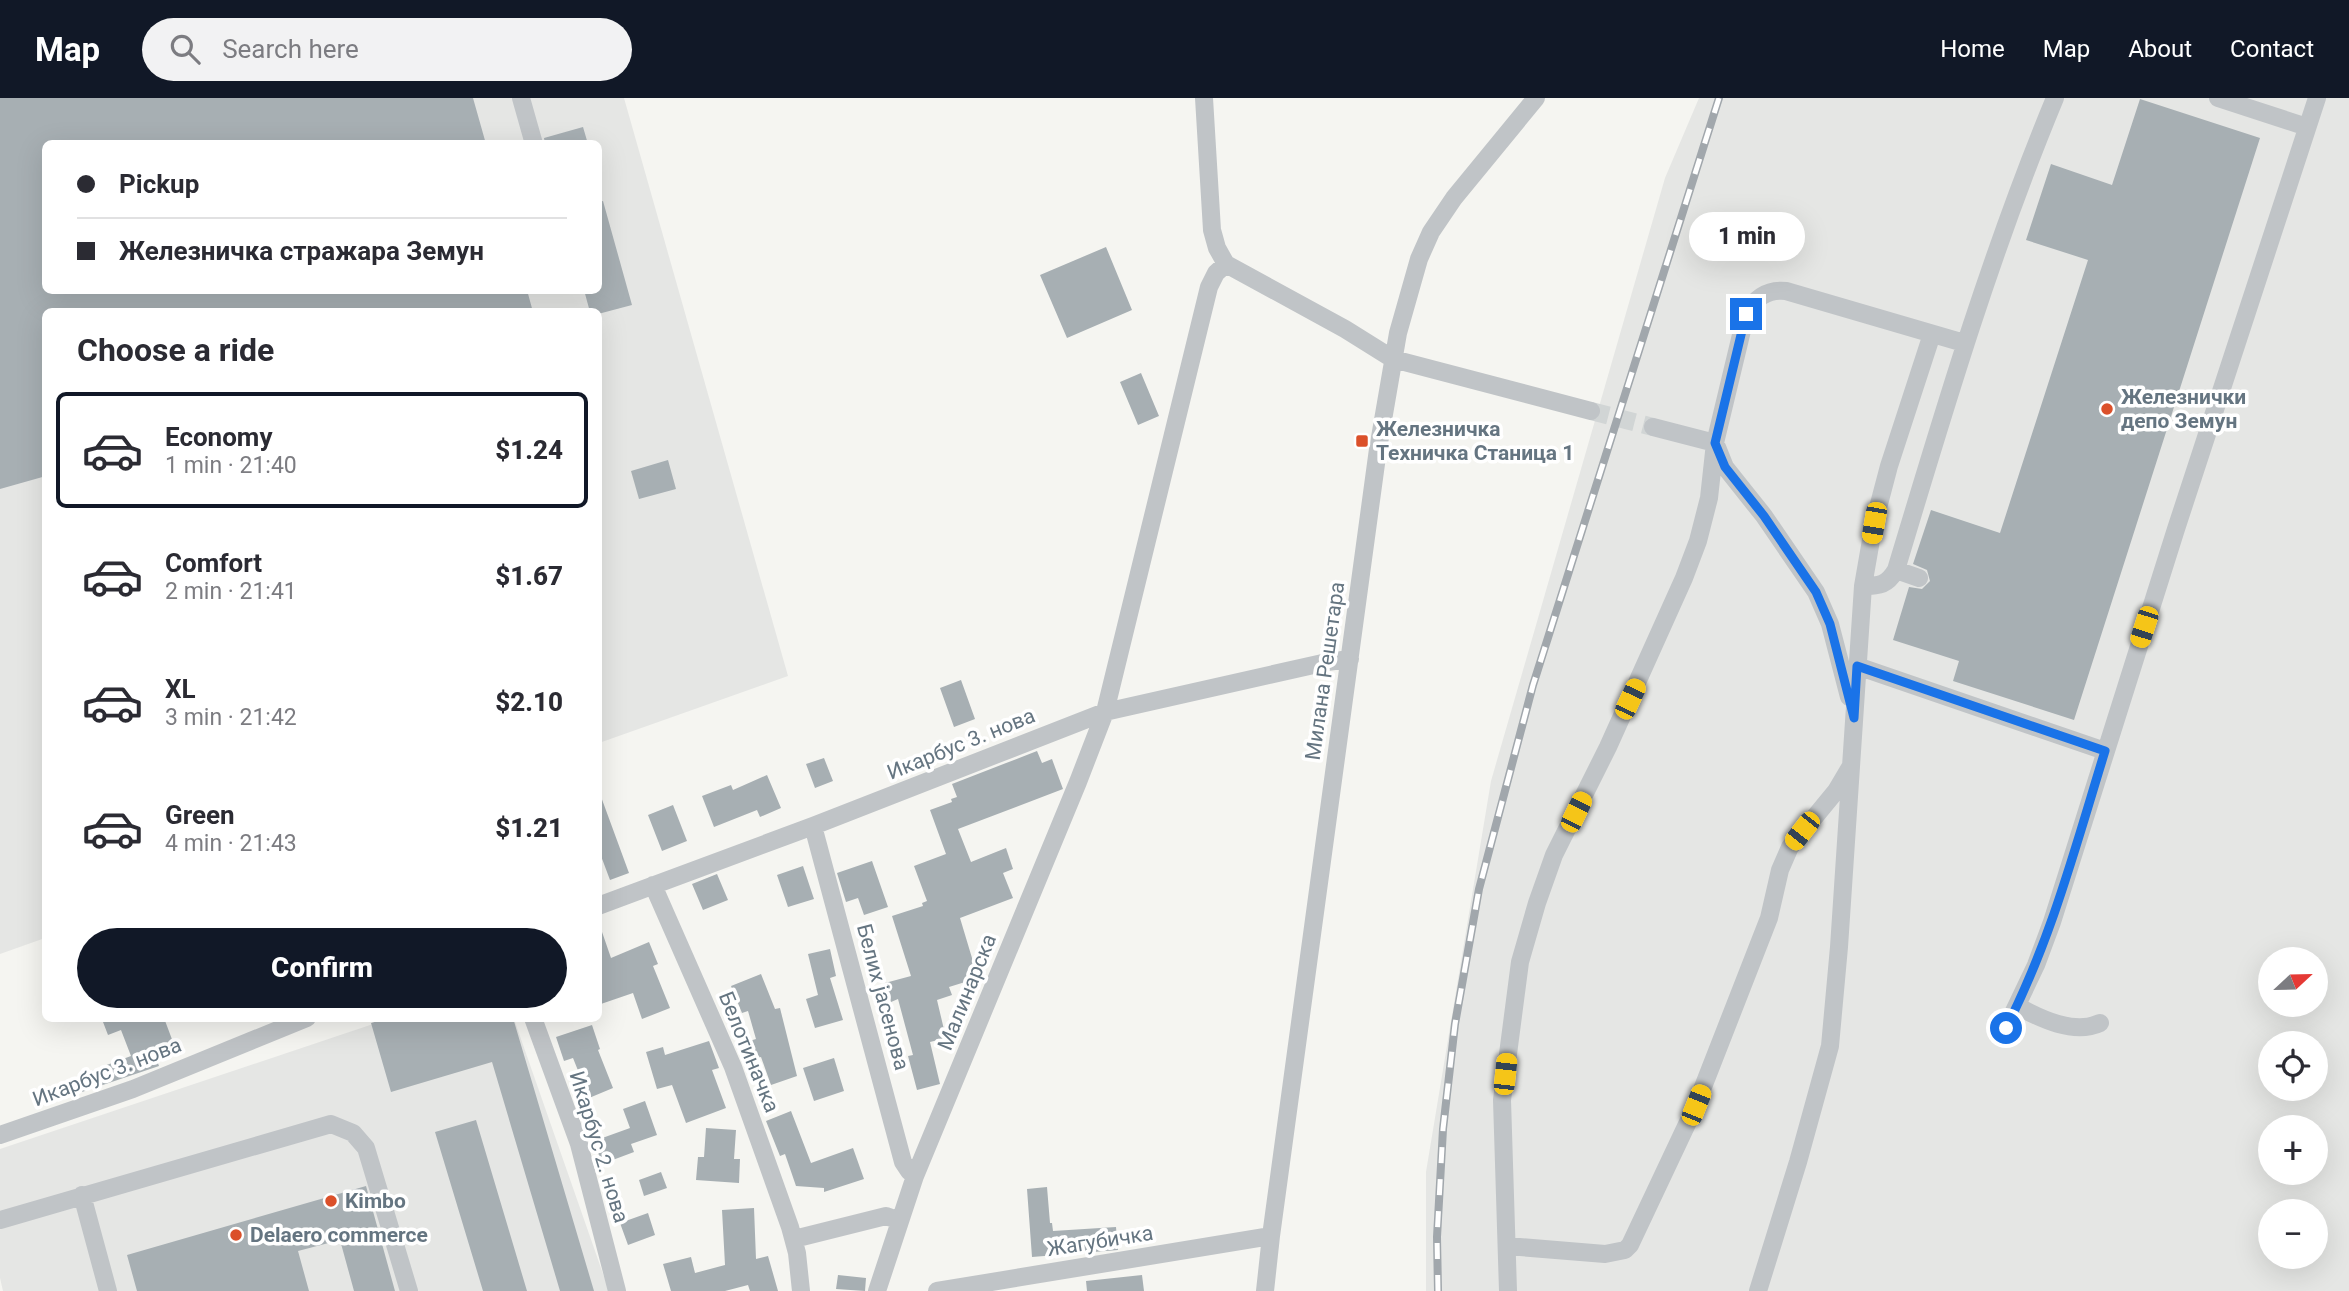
<!DOCTYPE html>
<meta charset="utf-8">
<style>
:root{--surface:#fff;--page:#f2f2f3;--text:#2b2b33;--muted:#7c7c81;--line:#e1e1e2;--accent:#111827}
body{margin:0;font-family:Roboto,sans-serif;background:var(--page);color:var(--text);height:100vh;display:flex;flex-direction:column;font-size:26px;white-space:nowrap}
*{box-sizing:border-box;margin:0}
p{font-size:23px;color:var(--muted)}
.icon{flex:none;width:38px;height:38px;fill:none;stroke:currentColor;stroke-width:2;stroke-linecap:round;stroke-linejoin:round}
.map{position:relative;flex:1;overflow:hidden}
.sheet{position:absolute;left:42px;top:210px;width:560px;height:714px;display:flex;flex-direction:column;background:var(--surface);border-radius:10px;box-shadow:0 7px 28px #0002}
.sheet>*{flex:none}
.guide{position:absolute;left:42px;top:42px;width:560px;height:154px;border-radius:10px;box-shadow:0 7px 28px #0002;display:grid;align-content:center;height:154px;padding:0 35px;background:var(--surface)}
.needle{width:46px;rotate:68deg}
.fabs{position:absolute;left:2258px;top:849px;display:grid;gap:14px}
.fabs a{display:grid;place-items:center;width:70px;height:70px;border-radius:50%;background:var(--surface);box-shadow:0 7px 28px #0002;font-size:35px}
.end{position:absolute;width:32px;height:32px;margin:-16px;border:9px solid #1a73e8;background:#fff;box-shadow:0 0 0 4px #fff}
.from{border-radius:50%}
.bubble{position:absolute;height:49px;border-radius:24px;background:var(--surface);box-shadow:0 7px 28px #0002;font-size:23px;font-weight:800;line-height:49px;text-align:center}
.car{position:absolute;width:21px;height:42px;margin:-21px -10px;border-radius:9px;box-shadow:0 0 5px 2px #0007;background:linear-gradient(#f5c518 24%,#345 0 40%,#f5c518 0 76%,#345 0 86%,#f5c518 0)}
.guide b{display:flex;align-items:center;gap:24px;height:66px;font-size:26px}
.guide b+b{border-top:2px solid var(--line)}
.guide i{width:18px;height:18px;background:var(--text)}
ul{padding:0;list-style:none}
li{display:flex;align-items:center;gap:21px;height:116px;margin:0 14px 10px;padding:0 21px;border:4px solid transparent;border-radius:10px}
li div{flex:1}
li b{display:block;font-size:26px}
li em{font-style:normal;font-weight:800}
li.selected{border-color:var(--accent)}
li>.icon{width:63px;height:63px;stroke-width:1.5}
h2{padding:0 35px;font-size:32px;line-height:84px}
.primary-button{display:flex;gap:14px;margin-top:auto;padding:14px 35px}
.primary-button a{flex:1;height:80px;border-radius:42px;background:var(--accent);color:#fff;font-size:28px;font-weight:800;line-height:80px;text-align:center}
header{display:flex;align-items:center;gap:42px;box-sizing:border-box;height:98px;padding:0 35px;background:var(--accent);color:#fff}
header strong{font-size:33px}
nav{display:flex;gap:38px;margin-inline-start:auto;font-size:24px}
.search{width:490px;height:63px;background:var(--page);display:flex;align-items:center;gap:18px;box-sizing:border-box;padding:0 24px;border-radius:38px;color:var(--muted);font-size:26px}
.map>svg:first-child{display:block}
.built{fill:#e5e6e4;fill-rule:evenodd}
.building{fill:#a7afb3}
.lines{fill:none;stroke-linecap:round;stroke-linejoin:round}
.minor-tunnel{stroke:#d1d5d5;stroke-width:18;stroke-dasharray:18 9;stroke-linecap:butt}
.minor{stroke:#c0c4c7;stroke-width:18}
.rail-casing{stroke:#a1a7ac;stroke-width:8}
.rail{stroke:#fff;stroke-width:5;stroke-dasharray:16;stroke-linecap:butt}
.route{stroke:#1a73e8;stroke-width:9}
.poi-dot{fill:#db502a;stroke:#fff;stroke-width:2.5}
.labels{text-anchor:middle;stroke-width:7;stroke-linejoin:round;paint-order:stroke}
.poi-label{font-size:21px;font-weight:bold;fill:#657581;stroke:#fff;text-anchor:start}
.street-label{font-size:21px;fill:#657581;stroke:#fff}
</style>
<header>
<strong>Map</strong>
<div class="search"><svg class="icon" aria-label="search" viewBox="0 0 24 24"><circle cx="10" cy="10" r="6"/><path d="M15 15l6 6"/></svg>Search here</div>
<nav><a>Home</a><a>Map</a><a>About</a><a>Contact</a></nav>
</header>
<div class="map">
<svg width="2349" height="1193" viewBox="0 0 2349 1193">
<rect width="100%" height="100%" fill="#f5f5f1"/>
<path class="built" d="M0 0H624L788 578 599 645 598 214H46L45 840 0 856ZM46 46H598V192H46Z
M1699 0H2349V1193H1426V1074L1491 683 1665 80ZM2270 861H2315V906H2270ZM2270 945H2315V990H2270ZM2270 1029H2315V1074H2270ZM2270 1113H2315V1158H2270Z
M388 921H514L609 1193H3L0 1180V1051Z"/>
<path class="building" d="M0 0H473L486 46H46V192H527L533 214H46V378L0 391Z
M2140 1 2260 40 2074 622 1953 583 1959 563 1893 542 1909 489 1922 491 1930 483 1927 472 1913 466 1931 412 2000 435 2088 162 2026 142 2051 66 2112 87Z
M583 29 588 46H545L544 40Z
M603 103 632 207 598 216V214H590L584 192H598V104Z
M1106 149 1132 212 1067 240 1040 177Z
M1141 275 1159 318 1138 327 1120 284Z
M668 362 676 391 639 401 631 373Z
M961 582 975 621 954 629 940 590Z
M1037 653 1042 665 1052 661 1063 691 958 731 971 764 1006 750 1013 771 1003 775 1013 800 960 820 978 880 949 889 952 897 937 902 946 940 930 944 940 986 917 992 908 958 913 957 898 901 891 904 885 885 911 878 892 818 923 808 922 805 927 803 914 768 946 756 930 712 952 704 951 701 957 699 952 686Z
M824 660 833 683 815 690 806 666Z
M767 677 781 710 760 719 757 712 714 729 702 698 731 687 733 692Z
M600 696 629 775 610 782 598 750Z
M673 707 687 743 662 753 648 717Z
M872 763 888 809 864 817 858 800 846 804 837 775Z
M803 768 814 801 788 809 777 777Z
M717 776 728 802 703 812 692 786Z
M598 831H601L611 860 649 844 658 866 653 868 670 910 642 921 633 895 598 907Z
M830 851 836 878 830 880 843 922 815 930 806 901 818 897 808 856Z
M761 876 775 911 780 910 797 978 771 987 761 959 750 962 746 944 756 941 748 913 742 915 731 888Z
M113 920H164L173 944 153 951 159 968 82 994 77 978 131 958 121 932 108 937 103 924Z
M388 920H513L594 1193H560L492 964 391 994 371 925Z
M592 927 600 951 598 952 613 990 589 1000 573 960 564 963 556 939Z
M709 943 719 970 712 972 726 1010 686 1025 672 987 657 991 646 954 663 949 665 957Z
M834 960 844 993 814 1003 803 970Z
M645 1003 657 1037 631 1046 634 1054 602 1066 594 1043 630 1030 623 1011Z
M791 1013 811 1065 853 1050 864 1081 824 1094V1090L796 1088 785 1056 780 1058 766 1023Z
M476 1022 527 1193H483L435 1034Z
M706 1030 736 1032 734 1061H740L739 1085 696 1082 698 1059H704Z
M661 1074 667 1090 644 1098 639 1082Z
M366 1088 395 1193H354L340 1142 298 1153 309 1193H137L127 1157Z
M1047 1089 1050 1125H1052L1053 1133 1116 1129 1118 1152 1032 1159 1027 1091Z
M754 1110 756 1161 768 1158 778 1193H750L748 1187 725 1193H671L663 1166 691 1159 695 1175 725 1167 722 1112Z
M648 1115 655 1137 628 1147 620 1125Z
M838 1177 866 1180 865 1193 836 1191Z
M1142 1177 1144 1193H1087L1086 1183Z"/>
<g class="lines">
<path class="minor-tunnel" d="M1591 313 1653 329"/>
<path class="minor" d="M521 0 534 46
M1204 0 1212 132 1217 150 1226 166 1345 231 1393 261 1591 313
M2218 0 2307 29
M1653 329 1715 345
M1717 349 1725 369 1764 418 1816 494 1830 526 1849 599
M1896 472 1919 480
M1863 488C1880 488 1887 487 1896 472 1944 312 1991 154 2055 0
M1857 568 2105 653
M813 728 903 1064 909 1073 915 1078
M653 787 733 969 790 1129 797 1155 801 1193
M598 808 813 728 1105 614 1327 564 1350 561
M2017 908C2041 921 2074 937 2100 925
M533 920 579 1046 617 1193
M2006 930 2036 867 2052 824 2176 431 2317 0
M0 1037 133 991 307 920
M82 1097 108 1193
M0 1122 331 1026 353 1035 366 1050 409 1193
M794 1141 886 1118 900 1123
M1507 1148 1605 1156 1625 1152 1630 1147 1696 1007 1769 820 1780 772 1790 749 1836 693 1849 671
M877 1193 915 1078 1078 684 1105 614 1209 189 1216 175 1226 166
M937 1193 1271 1138
M1265 1193 1271 1138 1378 351 1398 235 1419 161 1431 134 1454 100 1536 0
M1508 1193 1502 1002 1520 864 1537 805 1554 757 1608 649 1684 480 1698 443 1709 400 1715 345 1746 216C1755 200 1767 191 1786 193L1964 245
M1758 1193 1798 1064 1830 948 1839 849 1863 488 1874 425 1889 368 1932 236"/>
<defs>
<path id="rail" d="M1438 1193 1437 1139 1443 1031 1455 926 1479 791 1533 587 1719 0"/>
</defs>
<use href="#rail" class="rail-casing"/>
<use href="#rail" class="rail"/>
</g>
<g class="lines">
<path class="route" d="M1746 216 1715 345 1725 369 1764 418 1816 494 1830 526 1854 620 1857 568 2105 653C2076 747 2051 842 2006 930"/>
</g>
<g class="poi-dot">
<circle cx="2107" cy="311" r="7"/>
<rect x="1355" y="336" width="14" height="14" rx="3.5"/>
<circle cx="331" cy="1103" r="7"/>
<circle cx="236" cy="1137" r="7"/>
</g>
<g class="labels">
<g class="poi-label">
<text x="2121" y="306">Железнички<tspan x="2121" dy="24">депо Земун</tspan></text>
<text x="1376" y="338">Железничка<tspan x="1376" dy="24">Техничка Станица 1</tspan></text>
<text x="345" y="1110">Kimbo</text>
<text x="250" y="1144">Delaero commerce</text>
</g>
<g class="street-label">
<text transform="translate(1325 573) rotate(-82)" y="7">Милана Решетара</text>
<text transform="translate(961 646) rotate(-22)" y="7">Икарбус 3. нова</text>
<text transform="translate(967 894) rotate(-68)" y="7">Малинарска</text>
<text transform="translate(883 899) rotate(75)" y="7">Белих јасенова</text>
<text transform="translate(749 954) rotate(68)" y="7">Белотиначка</text>
<text transform="translate(107 974) rotate(-21)" y="7">Икарбус 3. нова</text>
<text transform="translate(599 1049) rotate(73)" y="7">Икарбус 2. нова</text>
<text transform="translate(1100 1143) rotate(-9)" y="7">Жагубичка</text>
</g>
</g>
</svg>
<div class="fabs">
<a><svg class="needle" viewBox="-14 -14 28 28"><path d="M0-13l5 13h-10z" fill="#e53935"/><path d="M0 13l5-13h-10z" fill="#7c7c81"/></svg></a>
<a><svg class="icon" aria-label="locate" viewBox="0 0 24 24"><circle cx="12" cy="12" r="6"/><path d="M12 2v4M12 18v4M2 12h4M18 12h4"/></svg></a>
<a>+</a>
<a>−</a>
</div>
<i class="end from" style="left:2006px;top:930px"></i>
<i class="end" style="left:1746px;top:216px"></i>
<div class="bubble" style="left:1689px;top:114px;width:116px">1 min</div>
<i class="car" style="left:1874px;top:425px;rotate:190deg"></i>
<i class="car" style="left:2144px;top:529px;rotate:198deg"></i>
<i class="car" style="left:1630px;top:601px;rotate:25deg"></i>
<i class="car" style="left:1576px;top:714px;rotate:26deg"></i>
<i class="car" style="left:1802px;top:733px;rotate:218deg"></i>
<i class="car" style="left:1505px;top:976px;rotate:6deg"></i>
<i class="car" style="left:1696px;top:1007px;rotate:22deg"></i>
<div class="guide">
<b><i class="from"></i>Pickup</b>
<b><i></i>Железничка стражара Земун</b>
</div>
<section class="sheet">
<h2>Choose a ride</h2>
<ul>
<li class="selected"><svg class="icon" aria-label="car" viewBox="0 0 24 24"><path d="M5 17H2v-5l4-1 3-4h7l3 4 3 1v5h-3M9 17h6M6 11h13"/><circle cx="7" cy="17" r="2"/><circle cx="17" cy="17" r="2"/></svg><div><b>Economy</b><p>1 min · 21:40</p></div><em>$1.24</em></li>
<li><svg class="icon" aria-label="car" viewBox="0 0 24 24"><path d="M5 17H2v-5l4-1 3-4h7l3 4 3 1v5h-3M9 17h6M6 11h13"/><circle cx="7" cy="17" r="2"/><circle cx="17" cy="17" r="2"/></svg><div><b>Comfort</b><p>2 min · 21:41</p></div><em>$1.67</em></li>
<li><svg class="icon" aria-label="car" viewBox="0 0 24 24"><path d="M5 17H2v-5l4-1 3-4h7l3 4 3 1v5h-3M9 17h6M6 11h13"/><circle cx="7" cy="17" r="2"/><circle cx="17" cy="17" r="2"/></svg><div><b>XL</b><p>3 min · 21:42</p></div><em>$2.10</em></li>
<li><svg class="icon" aria-label="car" viewBox="0 0 24 24"><path d="M5 17H2v-5l4-1 3-4h7l3 4 3 1v5h-3M9 17h6M6 11h13"/><circle cx="7" cy="17" r="2"/><circle cx="17" cy="17" r="2"/></svg><div><b>Green</b><p>4 min · 21:43</p></div><em>$1.21</em></li>
</ul>
<div class="primary-button"><a>Confirm</a></div>
</section>
</div>
